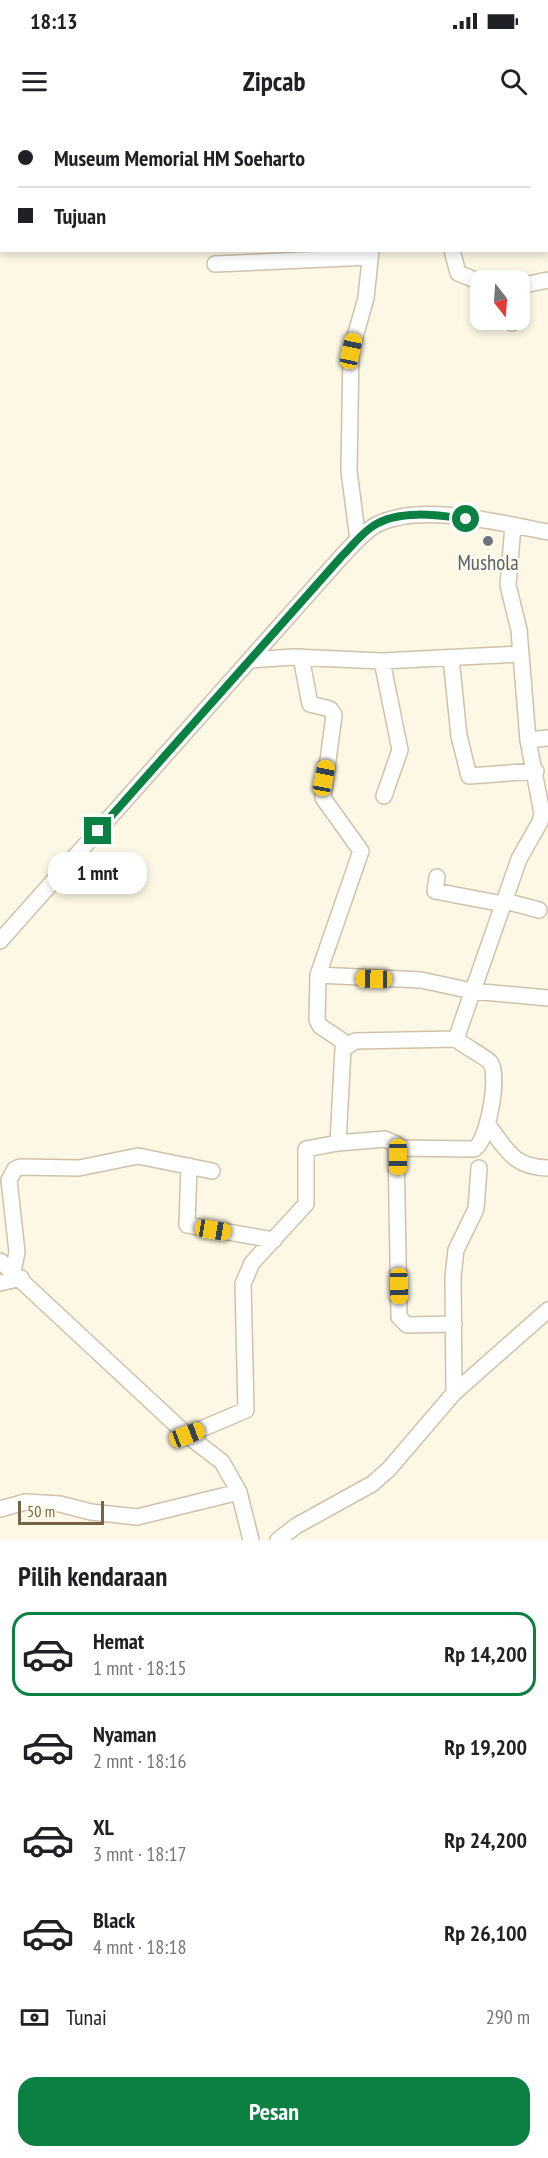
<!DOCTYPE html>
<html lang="id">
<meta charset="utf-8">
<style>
:root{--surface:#fff;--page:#f6f6f6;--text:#202124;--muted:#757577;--line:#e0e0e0;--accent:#0b8043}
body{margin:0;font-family:"PT Sans Narrow",sans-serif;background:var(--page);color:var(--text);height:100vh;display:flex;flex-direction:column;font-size:22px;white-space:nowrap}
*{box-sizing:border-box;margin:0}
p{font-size:20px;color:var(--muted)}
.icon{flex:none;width:33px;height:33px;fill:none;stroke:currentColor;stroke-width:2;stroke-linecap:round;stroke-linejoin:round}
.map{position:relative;height:1420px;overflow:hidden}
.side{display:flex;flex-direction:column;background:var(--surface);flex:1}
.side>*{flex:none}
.top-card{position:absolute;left:0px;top:0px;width:549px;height:132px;box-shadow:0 3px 9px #0003;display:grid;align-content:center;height:132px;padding:0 18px;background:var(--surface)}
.needle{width:39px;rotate:163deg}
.fabs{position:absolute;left:470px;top:150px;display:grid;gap:12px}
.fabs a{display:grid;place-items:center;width:60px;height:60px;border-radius:12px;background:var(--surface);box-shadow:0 3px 9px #0003;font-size:30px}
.scale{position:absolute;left:18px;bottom:15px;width:86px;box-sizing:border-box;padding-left:6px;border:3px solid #75634a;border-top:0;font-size:16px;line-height:21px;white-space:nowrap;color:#75634a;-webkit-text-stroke:4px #fffbeb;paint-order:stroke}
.end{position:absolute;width:27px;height:27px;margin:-14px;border:8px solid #0b8043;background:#fff;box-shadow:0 0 0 3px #fff}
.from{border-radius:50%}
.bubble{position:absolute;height:42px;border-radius:18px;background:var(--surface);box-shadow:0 3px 9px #0003;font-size:20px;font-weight:700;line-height:42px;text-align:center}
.car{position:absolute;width:18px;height:36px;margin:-18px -9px;border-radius:8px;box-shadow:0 0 4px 2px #0007;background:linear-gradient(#f5c518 24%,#345 0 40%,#f5c518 0 76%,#345 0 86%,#f5c518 0)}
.top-card b{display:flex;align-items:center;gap:21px;height:57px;font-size:22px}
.top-card b+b{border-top:2px solid var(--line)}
.top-card i{width:15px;height:15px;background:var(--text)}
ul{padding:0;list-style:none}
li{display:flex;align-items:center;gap:18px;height:84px;margin:0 12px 9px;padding:0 6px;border:3px solid transparent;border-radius:18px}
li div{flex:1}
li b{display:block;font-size:22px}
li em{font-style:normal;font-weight:700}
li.on{border-color:var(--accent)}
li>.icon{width:54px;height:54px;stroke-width:1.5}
h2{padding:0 18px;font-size:27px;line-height:72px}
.pay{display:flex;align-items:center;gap:15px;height:66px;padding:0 18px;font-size:22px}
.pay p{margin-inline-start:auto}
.primary-button{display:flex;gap:12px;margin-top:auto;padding:12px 18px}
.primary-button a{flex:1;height:69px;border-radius:18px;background:var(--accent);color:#fff;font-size:24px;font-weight:700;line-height:69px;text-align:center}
.status{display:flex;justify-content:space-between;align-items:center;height:42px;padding:0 30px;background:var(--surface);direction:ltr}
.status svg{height:16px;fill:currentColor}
header{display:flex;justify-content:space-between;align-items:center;height:78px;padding:0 18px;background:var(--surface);font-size:27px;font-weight:700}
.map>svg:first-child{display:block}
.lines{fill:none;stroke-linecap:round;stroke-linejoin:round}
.minor-casing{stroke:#cec2ab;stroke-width:18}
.minor{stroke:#fff;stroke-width:15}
.route{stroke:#0b8043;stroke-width:8}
.worship-dot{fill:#6b7280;stroke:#fffbeb;stroke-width:2}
.labels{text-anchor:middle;stroke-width:5;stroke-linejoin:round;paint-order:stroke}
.worship-label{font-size:21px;fill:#5b616d;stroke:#fffbeb}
</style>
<div class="status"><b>18:13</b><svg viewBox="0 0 49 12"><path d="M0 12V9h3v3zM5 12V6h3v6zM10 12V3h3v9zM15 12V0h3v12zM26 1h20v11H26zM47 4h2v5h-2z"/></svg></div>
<header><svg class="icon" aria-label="menu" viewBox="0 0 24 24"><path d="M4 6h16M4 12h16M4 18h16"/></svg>Zipcab<svg class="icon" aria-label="search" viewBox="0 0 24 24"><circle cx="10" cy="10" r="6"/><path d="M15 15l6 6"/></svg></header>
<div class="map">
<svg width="548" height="1420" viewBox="0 0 548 1420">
<rect width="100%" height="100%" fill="#fcf8e5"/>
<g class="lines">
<defs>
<path id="minor" d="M364 0V2
M0 92H2
M452 130 458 153 480 162
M215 144 370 137
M519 166 548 160
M511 200 512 203
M358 420 349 351 351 231 366 178 371 130
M301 537 310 584 330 589 334 595 323 678 361 731 318 855
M451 538 459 616 469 656 536 651
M251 540 293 537 382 541 520 534
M382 541 400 630 384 676
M528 620 548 618
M437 757 435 771 503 784
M505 781 539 790
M0 821 342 436C352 426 363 412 376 405 420 382 500 403 548 412
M347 924 320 906 317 900 318 855 421 860 472 871 548 878
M488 1005C507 1030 513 1047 548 1048
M338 1023 385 1019 396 1024 399 1197 407 1205 454 1204
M398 1028 474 1029C488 1022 500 954 490 942 487 938 464 926 456 919L519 739 540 702 542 693 528 620 519 510 508 465 513 406
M189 1046 187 1105 274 1120
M0 1141 187 1315 222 1342 239 1372 251 1420
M13 1152 17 1132 9 1060 15 1049 20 1047 79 1048 138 1036 212 1051
M0 1163 21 1158
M454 1273 453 1157 456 1130 476 1089 479 1048
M187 1315 246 1290 243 1164 252 1143 306 1084V1029L338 1023 343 929 355 921 456 919
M0 1389 25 1382 60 1384 91 1392 137 1397 239 1372
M278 1420 296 1406 372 1364 389 1349 454 1273 548 1190"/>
</defs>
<use href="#minor" class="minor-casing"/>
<use href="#minor" class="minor"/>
</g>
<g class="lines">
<path class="route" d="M98 711 342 436C352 426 361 414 373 406 398 389 438 395 466 399"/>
</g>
<circle class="worship-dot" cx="488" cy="421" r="6"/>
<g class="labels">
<g class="worship-label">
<text x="488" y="450">Mushola</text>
</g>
</g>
</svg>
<div class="fabs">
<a><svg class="needle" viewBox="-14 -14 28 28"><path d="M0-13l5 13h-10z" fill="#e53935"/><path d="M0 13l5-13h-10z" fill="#757577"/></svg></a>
</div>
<div class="scale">50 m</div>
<i class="end from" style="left:466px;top:399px"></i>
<i class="end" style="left:98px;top:711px"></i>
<div class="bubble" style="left:48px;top:732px;width:99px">1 mnt</div>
<i class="car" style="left:351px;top:231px;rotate:12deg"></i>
<i class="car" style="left:324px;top:658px;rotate:11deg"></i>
<i class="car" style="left:374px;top:859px;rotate:271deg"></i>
<i class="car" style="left:398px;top:1037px;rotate:180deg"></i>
<i class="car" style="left:213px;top:1110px;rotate:99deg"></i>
<i class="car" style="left:399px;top:1166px;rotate:179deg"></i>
<i class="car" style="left:187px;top:1315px;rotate:69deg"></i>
<div class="top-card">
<b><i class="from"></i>Museum Memorial HM Soeharto</b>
<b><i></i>Tujuan</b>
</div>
</div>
<section class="side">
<h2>Pilih kendaraan</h2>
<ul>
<li class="on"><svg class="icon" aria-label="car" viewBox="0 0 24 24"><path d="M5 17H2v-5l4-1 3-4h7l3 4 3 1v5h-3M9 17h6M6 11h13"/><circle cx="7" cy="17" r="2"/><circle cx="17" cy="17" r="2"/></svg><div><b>Hemat</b><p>1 mnt · 18:15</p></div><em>Rp 14,200</em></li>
<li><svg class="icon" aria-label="car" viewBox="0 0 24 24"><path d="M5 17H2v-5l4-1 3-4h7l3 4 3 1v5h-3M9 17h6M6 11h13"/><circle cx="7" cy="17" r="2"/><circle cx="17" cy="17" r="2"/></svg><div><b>Nyaman</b><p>2 mnt · 18:16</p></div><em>Rp 19,200</em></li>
<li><svg class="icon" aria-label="car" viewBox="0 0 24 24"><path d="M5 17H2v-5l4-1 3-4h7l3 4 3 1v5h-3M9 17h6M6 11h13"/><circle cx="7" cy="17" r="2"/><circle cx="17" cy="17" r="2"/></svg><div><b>XL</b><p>3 mnt · 18:17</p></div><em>Rp 24,200</em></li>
<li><svg class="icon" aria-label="car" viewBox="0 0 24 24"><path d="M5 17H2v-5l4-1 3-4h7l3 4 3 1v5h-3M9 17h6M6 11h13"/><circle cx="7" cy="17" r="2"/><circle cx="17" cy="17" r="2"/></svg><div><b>Black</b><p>4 mnt · 18:18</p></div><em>Rp 26,100</em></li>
</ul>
<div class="pay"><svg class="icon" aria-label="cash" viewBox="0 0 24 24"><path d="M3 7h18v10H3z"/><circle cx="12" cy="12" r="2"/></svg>Tunai<p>290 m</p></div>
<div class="primary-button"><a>Pesan</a></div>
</section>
